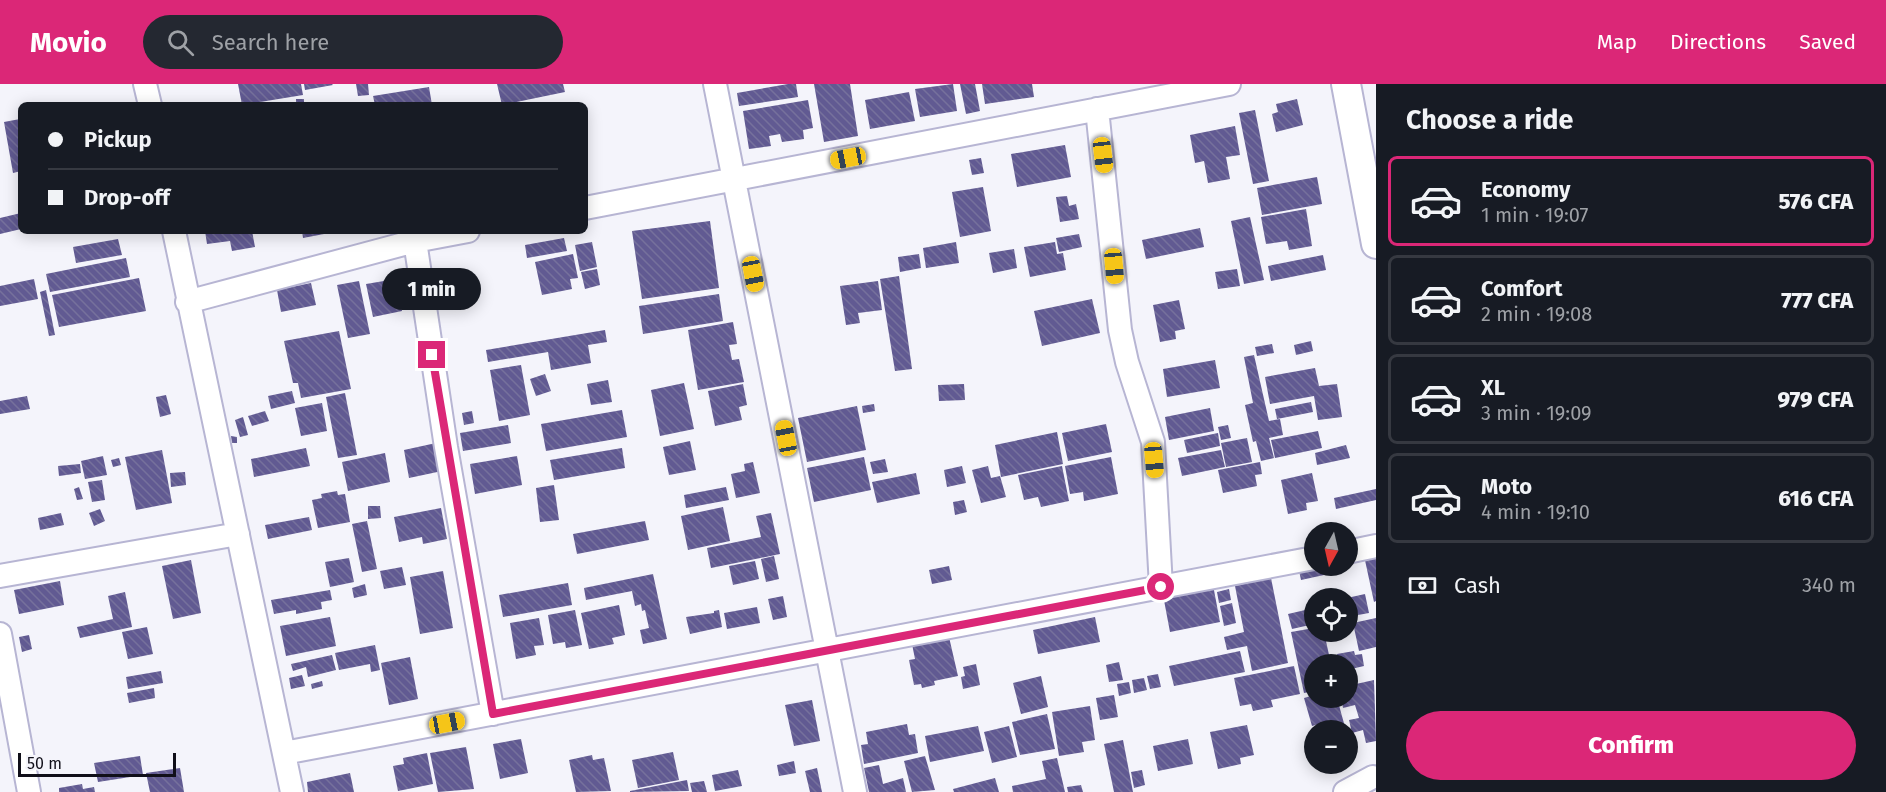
<!DOCTYPE html>
<meta charset="utf-8">
<style>
:root{--surface:#171b24;--page:#242831;--text:#f1f3f6;--muted:#9ea1a6;--line:#363941;--accent:#db2777}
body{margin:0;font-family:"Fira Sans",sans-serif;background:var(--page);color:var(--text);height:100vh;display:flex;flex-direction:column;font-size:22px;white-space:nowrap}
*{box-sizing:border-box;margin:0}
p{font-size:20px;color:var(--muted)}
.icon{flex:none;width:33px;height:33px;fill:none;stroke:currentColor;stroke-width:2;stroke-linecap:round;stroke-linejoin:round}
.map{position:relative;flex:1;overflow:hidden}
.sheet{display:flex;flex-direction:column;background:var(--surface);width:510px}
.sheet>*{flex:none}
.guide{position:absolute;left:18px;top:18px;width:570px;height:132px;border-radius:9px;box-shadow:0 3px 15px #0003;display:grid;align-content:center;height:132px;padding:0 30px;background:var(--surface)}
.needle{width:39px;rotate:188deg}
.buttons{position:absolute;left:1304px;top:438px;display:grid;gap:12px}
.buttons a{display:grid;place-items:center;width:54px;height:54px;border-radius:50%;background:var(--surface);box-shadow:0 3px 15px #0003;font-size:30px}
.scale{position:absolute;left:18px;bottom:15px;width:158px;box-sizing:border-box;padding-left:6px;border:3px solid #100f19;border-top:0;font-size:16px;line-height:21px;white-space:nowrap;color:#100f19;-webkit-text-stroke:4px #f4f4fb;paint-order:stroke}
.end{position:absolute;width:27px;height:27px;margin:-14px;border:8px solid #db2777;background:#fff;box-shadow:0 0 0 3px #fff}
.from{border-radius:50%}
.bubble{position:absolute;height:42px;border-radius:21px;background:var(--surface);box-shadow:0 3px 15px #0003;font-size:20px;font-weight:800;line-height:42px;text-align:center}
.car{position:absolute;width:18px;height:36px;margin:-18px -9px;border-radius:8px;box-shadow:0 0 4px 2px #0007;background:linear-gradient(#f5c518 24%,#345 0 40%,#f5c518 0 76%,#345 0 86%,#f5c518 0)}
.guide b{display:flex;align-items:center;gap:21px;height:57px;font-size:22px}
.guide b+b{border-top:2px solid var(--line)}
.guide i{width:15px;height:15px;background:var(--text)}
ul{padding:0;list-style:none}
li{display:flex;align-items:center;gap:18px;height:90px;margin:0 12px 9px;padding:0 18px;border:3px solid var(--line);border-radius:9px}
li div{flex:1}
li b{display:block;font-size:22px}
li em{font-style:normal;font-weight:800}
li.current{border-color:var(--accent)}
li>.icon{width:54px;height:54px;stroke-width:1.5}
h2{padding:0 30px;font-size:27px;line-height:72px}
.pay{display:flex;align-items:center;gap:15px;height:66px;padding:0 30px;font-size:22px}
.pay p{margin-inline-start:auto}
.action{display:flex;gap:12px;margin-top:auto;padding:12px 30px}
.action a{flex:1;height:69px;border-radius:36px;background:var(--accent);color:#fff;font-size:24px;font-weight:800;line-height:69px;text-align:center}
header{display:flex;align-items:center;gap:36px;box-sizing:border-box;height:84px;padding:0 30px;background:var(--accent);color:#fff}
header strong{font-size:28px}
nav{display:flex;gap:33px;margin-inline-start:auto;font-size:21px}
.search{width:420px;height:54px;background:var(--page);display:flex;align-items:center;gap:15px;box-sizing:border-box;padding:0 21px;border-radius:33px;color:var(--muted);font-size:22px}
main{display:flex;flex:1;min-height:0}
.map>svg:first-child{display:block}
.building{fill:url(#building-back-hatch)}
.lines{fill:none;stroke-linecap:round;stroke-linejoin:round}
.minor-casing{stroke:#b7b5d3;stroke-width:26}
.tertiary-casing{stroke:#b7b5d3;stroke-width:32}
.minor{stroke:#fff;stroke-width:22}
.tertiary{stroke:#fff;stroke-width:28}
.route{stroke:#db2777;stroke-width:8}
</style>
<header>
<strong>Movio</strong>
<div class="search"><svg class="icon" aria-label="search" viewBox="0 0 24 24"><circle cx="10" cy="10" r="6"/><path d="M15 15l6 6"/></svg>Search here</div>
<nav><a>Map</a><a>Directions</a><a>Saved</a></nav>
</header>
<main>
<div class="map">
<svg width="1376" height="708" viewBox="0 0 1376 708">
<defs>
<pattern id="building-back-hatch" width="6" height="6" patternUnits="userSpaceOnUse" patternTransform="scale(1.5)"><rect width="6" height="6" fill="#615a92"/><path d="M-1 5l2 2M0 0l6 6M5-1l2 2" fill="none" stroke="#76719c"/></pattern>
</defs>
<rect width="100%" height="100%" fill="#f4f4fb"/>
<path class="building" d="M238 0H301L303 11 242 21Z
M304 0H332L333 1 305 6Z
M356 0H368L369 11 358 12Z
M497 0H563L565 8 502 21Z
M788 0H796L798 13 739 22 737 9Z
M814 0H850L858 52 824 58Z
M953 0 957 27 920 33 915 5Z
M960 0H975L980 27 966 30Z
M982 0H1032L1034 13 985 20Z
M429 3 432 21H375L373 12Z
M909 8 915 37 870 45 865 16Z
M296 15H304V21H296Z
M1297 15 1303 41 1276 48 1272 30 1278 28 1276 20Z
M808 16 813 44 803 46 804 55 782 58 780 50 769 52 771 62 749 65 743 27Z
M1255 26 1269 97 1253 100 1239 29Z
M20 35 21 87 13 89 4 38Z
M1235 42 1240 71 1226 73 1230 95 1208 99 1204 77 1195 79 1190 51Z
M1065 61 1071 93 1017 103 1011 70Z
M981 74 984 89 972 91 969 76Z
M1317 93 1322 120 1262 131 1257 104Z
M983 103 991 147 960 153 952 108Z
M1067 112 1069 122 1076 120 1079 135 1060 138 1056 113Z
M1306 125 1312 162 1289 166 1287 157 1266 160 1261 133Z
M21 129V145L0 150V134Z
M1250 133 1264 196 1244 200 1231 137Z
M710 137 719 204 642 215 632 147Z
M1200 144 1204 163 1146 175 1142 156Z
M205 147H252L255 163 232 167 230 157 207 160Z
M302 147H323L324 150 303 154Z
M1079 150 1082 163 1059 168 1056 154Z
M564 154 567 167 527 174 525 161Z
M118 155 122 171 76 179 73 163Z
M592 158 597 183 580 187 575 161Z
M956 158 959 179 926 184 923 164Z
M1055 158 1057 170 1063 169 1066 186 1030 193 1024 163Z
M1014 165 1017 184 993 189 989 169Z
M573 170 578 194 570 195 572 205 542 211 535 178Z
M919 170 921 184 900 188 898 173Z
M1323 171 1326 186 1271 197 1268 182Z
M126 174 130 193 50 208 46 190Z
M597 185 600 201 585 205 581 188Z
M1237 185 1240 202 1218 205 1215 188Z
M899 192 912 285 895 287 880 195Z
M139 194 146 227 59 243 52 211Z
M34 195 38 215 0 222V202Z
M396 195 402 227 373 233 366 200Z
M359 197 370 250 348 254 337 201Z
M878 197 882 226 858 229 860 239 846 241 840 202Z
M311 199 316 221 281 228 277 206Z
M46 206 55 251 49 252 40 208Z
M719 210 723 237 643 250 639 222Z
M1092 215 1100 249 1042 262 1034 227Z
M1179 216 1185 245 1175 247 1176 255 1160 258 1153 221Z
M733 238 737 260 729 261 732 276 739 275 744 298 698 306 688 246Z
M605 246 607 258 588 261 591 279 551 286 548 268 488 278 486 266Z
M339 247 351 305 301 314 298 299H293L284 257Z
M1311 257 1313 267 1296 271 1294 261Z
M1272 260 1274 269 1257 272 1255 263Z
M1254 271 1269 337 1280 335 1283 351 1269 354 1274 374 1261 377 1256 357 1253 358 1245 321 1253 319 1244 273Z
M1215 276 1220 304 1167 313 1163 285Z
M521 281 530 331 499 337 490 286Z
M1315 284 1319 302 1337 300 1342 333 1318 336 1314 312 1270 320 1265 293Z
M545 290 551 307 536 312 530 295Z
M608 296 612 318 591 321 587 300Z
M684 299 694 345 660 352 651 306Z
M743 300 747 321 739 323 742 336 715 342 708 307Z
M964 300 965 316 939 317 938 301Z
M292 307 295 319 271 325 268 312Z
M345 309 357 371 338 374 326 313Z
M166 311 171 330 160 333 156 313Z
M27 312 30 325 0 330V317Z
M1311 318 1313 328 1277 335 1275 325Z
M322 319 327 347 301 352 295 324Z
M874 320 875 327 863 329 862 322Z
M857 322 866 366 807 378 798 334Z
M1210 324 1214 347 1169 356 1165 333Z
M622 326 627 353 546 367 541 340Z
M265 327 269 337 252 342 248 332Z
M472 327 474 339 464 341 462 329Z
M243 333 248 351 240 353 235 336Z
M1106 340 1112 368 1068 377 1062 349Z
M508 341 511 359 463 367 460 349Z
M1228 341 1231 354 1221 356 1218 343Z
M1318 347 1322 364 1275 374 1271 356Z
M1057 348 1063 380 1001 393 995 361Z
M1218 349 1220 362 1187 369 1184 356Z
M231 352 237 353V359H232Z
M1247 354 1252 378 1226 383 1221 359Z
M690 357 696 386 669 391 663 363Z
M436 359 442 387 409 394 404 366Z
M1346 361 1350 374 1317 381 1315 369Z
M306 364 310 382 254 393 251 375Z
M622 364 625 384 554 396 550 376Z
M162 366 172 419 136 426 125 373Z
M1221 366 1225 383 1182 392 1178 374Z
M385 369 390 398 348 407 342 378Z
M103 372 107 391 85 395 81 377Z
M517 372 522 401 475 410 470 380Z
M864 373 871 406 814 418 807 384Z
M1111 373 1118 410 1084 417 1083 408 1070 410 1065 382Z
M119 374 121 381 113 383 111 376Z
M885 375 888 388 873 390 870 378Z
M753 378 760 409 736 414 731 390 745 387 744 380Z
M1260 378 1262 390 1255 391 1257 402 1223 409 1218 386Z
M80 380 81 389 59 392 58 382Z
M962 382 966 399 947 403 944 386Z
M988 382 991 394 1000 392 1006 413 981 419 972 386Z
M1062 382 1069 417 1041 423 1038 413 1024 416 1018 391Z
M185 388 186 401 171 403 170 389Z
M916 389 920 410 877 419 872 398Z
M1312 389 1318 417 1306 419 1307 426 1288 430 1281 396Z
M102 396 105 416 92 418 88 398Z
M554 401 559 436 540 438 536 404Z
M79 403 83 415 77 416 74 405Z
M726 403 729 416 686 424 684 411Z
M1376 405V416L1336 425 1334 414Z
M337 407 338 411 345 410 350 438 318 444 312 416 322 414 321 410Z
M964 416 967 428 955 431 953 418Z
M368 422H380L381 434 368 435Z
M723 423 730 457 688 466 681 432Z
M441 424 447 455 423 460 422 453 399 458 394 433Z
M100 425 105 437 94 442 89 429Z
M61 429 64 441 40 446 38 434Z
M771 429 780 470 711 484 707 464 761 453 756 432Z
M309 433 312 446 268 455 265 441Z
M367 437 377 485 362 488 352 440Z
M645 437 649 456 577 470 573 450Z
M1376 465V517L1374 518 1363 467Z
M774 472 779 495 766 498 761 475Z
M349 474 354 498 330 503 325 478Z
M191 476 201 529 173 535 162 482Z
M755 477 759 495 733 501 729 482Z
M949 482 952 496 932 500 929 486Z
M1298 482H1322L1324 491 1301 496Z
M402 483 406 501 384 505 380 487Z
M443 487 453 544 420 550 410 493Z
M653 490 667 555 643 560 640 546 649 544 645 526 642 527 641 520 635 522 632 507 586 516 584 504Z
M1271 494 1288 579 1252 587 1247 562 1227 566 1224 553 1244 548 1235 502Z
M60 497 64 521 19 530 14 506Z
M568 499 572 521 503 533 499 511Z
M365 500 367 511 354 514 352 504Z
M1213 501 1220 538 1170 548 1163 511Z
M1229 505 1231 516 1219 519 1217 508Z
M330 506 332 516 321 518 322 525 296 530V526L274 530 271 516Z
M125 508 132 543 80 554 77 543 113 535 108 512Z
M1365 510 1369 529 1347 533V514Z
M783 512 787 533 773 536 768 515Z
M1232 519 1236 539 1224 542 1220 522Z
M619 521 625 551 612 554 614 560 589 565 581 529Z
M757 523 760 539 727 545 724 529Z
M1314 524V540L1292 545 1288 530Z
M575 526 582 561 566 564 565 558 553 560 548 531Z
M719 526 722 543 690 550 686 533 714 529V527Z
M330 533 336 562 286 572 280 542Z
M1095 533 1100 558 1038 570 1033 546Z
M539 534 544 561 534 562 536 571 516 575 510 539Z
M1376 534V563L1359 567 1353 539Z
M147 543 153 570 128 575 122 548Z
M1314 544V548H1324L1331 580H1314V607L1304 609 1291 548Z
M29 551 32 565 22 568 19 553Z
M949 553 958 592 934 597 935 601 922 604 921 600 914 601 909 576 915 575 912 560Z
M375 561 380 586 371 588 370 580 339 586 335 569Z
M1240 567 1245 588 1174 602 1169 582Z
M1354 567 1355 571 1362 570 1364 582 1347 586V580H1339L1337 570Z
M332 571 336 586 308 593 306 583 293 587 291 580Z
M410 573 418 615 389 621 381 579Z
M1119 578 1123 596 1109 598 1106 581Z
M976 580 980 601 963 605 961 593 965 592 963 583Z
M1294 582 1300 610 1271 616 1273 623 1253 627 1251 620 1240 622 1234 594Z
M161 587 163 599 128 605 126 593Z
M1158 590 1161 603 1150 605 1147 592Z
M302 591 305 602 291 605 289 594Z
M1041 592 1048 623 1021 630 1013 599Z
M1144 594 1147 606 1134 609 1132 596Z
M1374 596 1376 657 1366 659 1363 646 1352 649 1349 636 1359 634 1355 621 1343 624 1341 614H1347V602Z
M322 597 323 602 312 605 311 600Z
M1129 598 1131 609 1119 612 1117 600Z
M154 604 155 614 129 619 127 609Z
M1114 611 1118 633 1100 636 1096 614Z
M1314 611V614H1337L1345 643 1325 646 1323 639 1312 642 1304 614Z
M812 616 820 657 794 662 785 621Z
M1090 622 1095 656 1082 658 1084 668 1059 672 1052 628Z
M1047 630 1055 665 1020 671 1012 638Z
M907 640 909 651 915 650 918 669 864 680 861 661 868 660 866 648Z
M1247 641 1254 671 1240 674 1241 680 1218 685 1210 648Z
M978 642 984 667 930 678 925 652Z
M1009 642 1017 673 992 679 984 648Z
M521 655 528 689 500 695 493 660Z
M1188 655 1193 680 1158 687 1153 662Z
M1123 656 1133 708H1114L1104 660Z
M466 663 474 705 438 708 430 669Z
M673 668 679 696 638 704 632 676Z
M427 669 433 700 398 707 393 682 404 680 403 674Z
M592 671 593 676 604 674 611 707 576 708 569 676Z
M140 672 143 691 98 698 94 679Z
M925 672 935 706 912 708 904 677Z
M1057 674 1065 708H1013L1012 702 1046 695 1042 677Z
M794 677 796 689 779 692 777 681Z
M879 681 883 700 903 694 906 708H869L864 684Z
M180 684 184 708H150L146 689Z
M817 684 822 708H810L805 687Z
M738 686 742 702 715 707 712 691Z
M1142 686 1145 701 1134 704 1131 688Z
M350 689 354 708H308L307 698Z
M995 694 999 708H954L953 705Z
M687 696 689 707 630 708V707Z
M704 697 707 708H692L690 699Z
M82 700 83 705 94 703 95 708H59V704Z
M1081 701 1083 708H1068L1067 703Z"/>
<g class="lines">
<defs>
<path id="minor" d="M145 0 150 21
M715 0 855 708
M1097 25 1120 246 1127 278 1153 358 1161 503
M585 124 1229 0
M174 147 292 708
M415 157 446 363 493 630
M187 218 415 157 468 147
M1347 468 1376 462
M0 492 238 450
M0 550 29 708
M284 669 1314 474
M1345 708 1373 693"/>
<path id="tertiary" d="M1346 0 1376 160"/>
</defs>
<use href="#minor" class="minor-casing"/>
<use href="#tertiary" class="tertiary-casing"/>
<use href="#minor" class="minor"/>
<use href="#tertiary" class="tertiary"/>
</g>
<g class="lines">
<path class="route" d="M432 271 493 630 1161 503"/>
</g>
</svg>
<div class="buttons">
<a><svg class="needle" viewBox="-14 -14 28 28"><path d="M0-13l5 13h-10z" fill="#e53935"/><path d="M0 13l5-13h-10z" fill="#9ea1a6"/></svg></a>
<a><svg class="icon" aria-label="locate" viewBox="0 0 24 24"><circle cx="12" cy="12" r="6"/><path d="M12 2v4M12 18v4M2 12h4M18 12h4"/></svg></a>
<a>+</a>
<a>−</a>
</div>
<div class="scale">50 m</div>
<i class="end from" style="left:1161px;top:503px"></i>
<i class="end" style="left:432px;top:271px"></i>
<div class="bubble" style="left:382px;top:184px;width:99px">1 min</div>
<i class="car" style="left:1103px;top:71px;rotate:173deg"></i>
<i class="car" style="left:848px;top:74px;rotate:259deg"></i>
<i class="car" style="left:1114px;top:182px;rotate:175deg"></i>
<i class="car" style="left:753px;top:190px;rotate:169deg"></i>
<i class="car" style="left:786px;top:354px;rotate:349deg"></i>
<i class="car" style="left:1154px;top:376px;rotate:175deg"></i>
<i class="car" style="left:447px;top:639px;rotate:79deg"></i>
<div class="guide">
<b><i class="from"></i>Pickup</b>
<b><i></i>Drop-off</b>
</div>
</div>
<section class="sheet">
<h2>Choose a ride</h2>
<ul>
<li class="current"><svg class="icon" aria-label="car" viewBox="0 0 24 24"><path d="M5 17H2v-5l4-1 3-4h7l3 4 3 1v5h-3M9 17h6M6 11h13"/><circle cx="7" cy="17" r="2"/><circle cx="17" cy="17" r="2"/></svg><div><b>Economy</b><p>1 min · 19:07</p></div><em>576 CFA</em></li>
<li><svg class="icon" aria-label="car" viewBox="0 0 24 24"><path d="M5 17H2v-5l4-1 3-4h7l3 4 3 1v5h-3M9 17h6M6 11h13"/><circle cx="7" cy="17" r="2"/><circle cx="17" cy="17" r="2"/></svg><div><b>Comfort</b><p>2 min · 19:08</p></div><em>777 CFA</em></li>
<li><svg class="icon" aria-label="car" viewBox="0 0 24 24"><path d="M5 17H2v-5l4-1 3-4h7l3 4 3 1v5h-3M9 17h6M6 11h13"/><circle cx="7" cy="17" r="2"/><circle cx="17" cy="17" r="2"/></svg><div><b>XL</b><p>3 min · 19:09</p></div><em>979 CFA</em></li>
<li><svg class="icon" aria-label="car" viewBox="0 0 24 24"><path d="M5 17H2v-5l4-1 3-4h7l3 4 3 1v5h-3M9 17h6M6 11h13"/><circle cx="7" cy="17" r="2"/><circle cx="17" cy="17" r="2"/></svg><div><b>Moto</b><p>4 min · 19:10</p></div><em>616 CFA</em></li>
</ul>
<div class="pay"><svg class="icon" aria-label="cash" viewBox="0 0 24 24"><path d="M3 7h18v10H3z"/><circle cx="12" cy="12" r="2"/></svg>Cash<p>340 m</p></div>
<div class="action"><a>Confirm</a></div>
</section>
</main>
